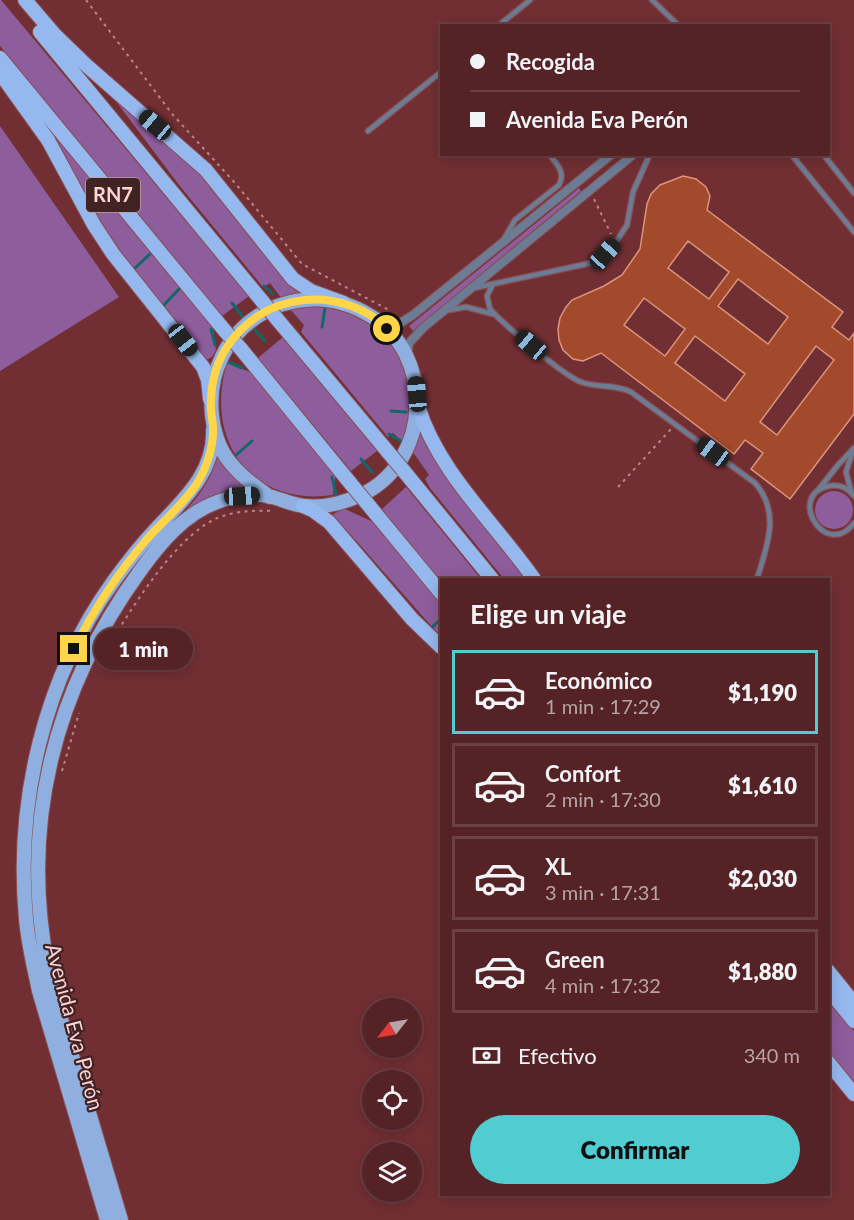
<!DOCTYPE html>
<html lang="es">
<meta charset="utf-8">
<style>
:root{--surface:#552326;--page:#5e2f32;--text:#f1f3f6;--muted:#b6a4a7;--line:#6b4043;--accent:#51ccd1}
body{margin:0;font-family:Lato,sans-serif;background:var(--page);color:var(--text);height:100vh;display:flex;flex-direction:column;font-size:22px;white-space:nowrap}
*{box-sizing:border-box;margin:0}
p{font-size:20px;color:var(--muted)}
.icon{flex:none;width:33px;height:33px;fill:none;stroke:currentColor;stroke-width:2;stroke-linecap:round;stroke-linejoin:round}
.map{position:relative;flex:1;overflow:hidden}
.side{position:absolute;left:440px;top:578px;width:390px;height:618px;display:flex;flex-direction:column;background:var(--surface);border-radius:0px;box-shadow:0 3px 15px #0003,0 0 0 2px var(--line)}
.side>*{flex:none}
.top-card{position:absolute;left:440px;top:24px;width:390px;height:132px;border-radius:0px;box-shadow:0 3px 15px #0003,0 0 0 2px var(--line);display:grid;align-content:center;height:132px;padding:0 30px;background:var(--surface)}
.needle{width:39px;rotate:239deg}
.fabs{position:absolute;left:362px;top:998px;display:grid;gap:12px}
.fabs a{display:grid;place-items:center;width:60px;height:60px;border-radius:50%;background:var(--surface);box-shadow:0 3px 15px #0003,0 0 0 2px var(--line);font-size:30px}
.end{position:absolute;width:27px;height:27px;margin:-14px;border:8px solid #ffd54a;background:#111;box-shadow:0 0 0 3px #111}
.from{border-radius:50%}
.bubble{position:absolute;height:42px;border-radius:21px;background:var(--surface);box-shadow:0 3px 15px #0003,0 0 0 2px var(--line);font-size:20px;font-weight:800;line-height:42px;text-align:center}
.car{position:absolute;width:18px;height:36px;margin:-18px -9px;border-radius:8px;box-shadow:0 0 4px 2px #0007;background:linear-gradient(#222 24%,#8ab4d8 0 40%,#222 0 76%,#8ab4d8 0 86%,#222 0)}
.top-card b{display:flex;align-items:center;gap:21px;height:57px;font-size:22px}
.top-card b+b{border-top:2px solid var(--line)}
.top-card i{width:15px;height:15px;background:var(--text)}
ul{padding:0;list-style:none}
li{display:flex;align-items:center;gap:18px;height:84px;margin:0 12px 9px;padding:0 18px;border:3px solid var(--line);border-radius:0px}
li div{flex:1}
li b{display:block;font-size:22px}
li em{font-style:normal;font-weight:800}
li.on{border-color:var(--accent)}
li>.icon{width:54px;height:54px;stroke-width:1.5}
h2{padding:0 30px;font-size:27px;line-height:72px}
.pay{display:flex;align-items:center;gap:15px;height:66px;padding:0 30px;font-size:22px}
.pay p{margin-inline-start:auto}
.primary-button{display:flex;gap:12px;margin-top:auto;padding:12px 30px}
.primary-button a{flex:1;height:69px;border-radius:36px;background:var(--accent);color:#111;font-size:24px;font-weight:800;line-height:69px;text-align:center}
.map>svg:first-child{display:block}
.green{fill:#8e5d9c}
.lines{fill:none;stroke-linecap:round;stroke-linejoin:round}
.stream{stroke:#10686b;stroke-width:3}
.building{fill:#a44a2c;stroke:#db947d;stroke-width:1.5;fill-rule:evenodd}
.service-casing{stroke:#8a4d50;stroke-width:7}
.minor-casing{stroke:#8a4d50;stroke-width:10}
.primary-casing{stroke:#8a4d50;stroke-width:16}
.trunk-casing{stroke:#8a4d50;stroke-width:16}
.path{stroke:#ba8587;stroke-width:2;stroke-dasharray:3 4.5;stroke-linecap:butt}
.service{stroke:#6c7c94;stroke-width:4.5}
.minor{stroke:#6c7c94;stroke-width:8}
.primary{stroke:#8eafdf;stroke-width:14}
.trunk{stroke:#95b8ee;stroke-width:14}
.trunk-bridge-casing{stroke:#8a4d50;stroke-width:16;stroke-linecap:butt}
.trunk-bridge{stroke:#95b8ee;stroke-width:14}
.route{stroke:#ffd54a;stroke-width:8}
.labels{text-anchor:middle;stroke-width:4.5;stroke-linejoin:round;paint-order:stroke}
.shield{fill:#422324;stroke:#c69f9f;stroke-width:1.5}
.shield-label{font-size:20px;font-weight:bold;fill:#fed4d4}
.street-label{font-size:21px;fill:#fed4d4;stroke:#422324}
</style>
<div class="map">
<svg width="854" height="1220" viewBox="0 0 854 1220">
<rect width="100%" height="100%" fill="#712f33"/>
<path class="green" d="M0 0H1L249 296 222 316 0 46Z
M112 96 185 154 313 294 282 299 270 283 263 287 179 185Z
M0 126 119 297 0 371Z
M52 130 216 323 213 329 216 350 212 357 206 360C183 327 154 300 130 268 99 226 77 178 51 134Z
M579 188 581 191 413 331 409 326Z
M301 306C361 304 410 341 410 405 410 417 406 429 402 441L393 433 388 437 301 332 304 325 290 309Z
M283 337 377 451 351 471 258 358Z
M227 363 250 372 254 368 340 475 335 478 333 495C250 507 204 439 227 363Z
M418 424 530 579H504L430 488 425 479 429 475 410 448Z
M218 450 259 493 187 517 93 641 41 790 49 989 118 1220H113L46 991C41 967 35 943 33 919 23 806 53 677 123 587 139 567 154 545 171 526 193 503 213 483 218 450Z
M406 487 481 579H441V582L381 510Z
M815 510a19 19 0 1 1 38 0a19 19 0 1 1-38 0Z
M343 508 371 521 378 519 409 562 441 601V637L352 536 331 516Z
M828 1000 854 1031V1084L828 1052Z"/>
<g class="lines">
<path class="stream" d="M134 269 150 254
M264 286 273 294
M232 303 243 317
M163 306 179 289
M322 327 325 308
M211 329 215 345
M255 330 265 341
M228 362 242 368
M391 411 406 412
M389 434 401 441
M235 456 252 441
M361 459 372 472
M332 477 336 494
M431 628 441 619"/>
</g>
<path class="building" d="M683 176 696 179 706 187 710 196 707 210 843 312 832 327 849 340 854 333V414L790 499 751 469 763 453 745 440 734 454 601 353 583 361 573 359 563 350 559 340 558 329 560 318 566 307 572 300 604 286 622 275 640 249 647 204 651 194 660 185ZM688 241 729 272 709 299 668 268ZM738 279 788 317 768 344 718 306ZM644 298 685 329 665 356 624 325ZM695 336 745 374 725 401 675 363ZM816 346 834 360 777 435 760 422Z"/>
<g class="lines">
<defs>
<path id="service" d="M652 0 679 26
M498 26 530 0
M368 131 441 72
M791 154 854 232
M823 154 854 193
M504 239 515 220 559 185C566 172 557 165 549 154
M493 284 487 296 490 309C503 324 564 376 581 382 597 388 616 384 631 392L755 483C781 513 767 546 757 579
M474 288 591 263 605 254 616 242 627 225 633 192 650 154
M449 310 466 307 493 314
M819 489 838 465 854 448
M851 491 846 472 852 453
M854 496C848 488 840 484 829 486 786 494 825 561 854 523"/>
<path id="minor" d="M382 324 397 325 413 315 612 154
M407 356 409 343 423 328 634 154"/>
<path id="primary" d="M107 1220 39 991C34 967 28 943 26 919 15 802 44 678 113 582 126 564 140 546 156 529 182 501 215 473 213 430
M121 1220C106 1170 91 1119 76 1069 66 1036 55 1002 48 968 19 824 55 688 140 571 160 543 184 514 217 502 234 496 252 493 269 496 281 499 292 505 305 506 325 508 344 503 363 494 432 460 435 353 369 315 293 270 203 328 212 415 213 428 218 445 226 457 238 474 253 485 270 497"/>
<path id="trunk" d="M25 0 55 35 86 65 206 170 293 279 311 291 344 303
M40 32 262 301
M0 58 225 331
M0 73 48 140 94 225 113 254 203 367 208 380 210 399
M277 319 388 452
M241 349 351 484
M418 406C438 472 495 523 534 579
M403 470 492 579
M366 502 441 593
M303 506 314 511 329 522 412 619 441 647
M828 971 854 1003
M828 989 854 1021
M828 1062 854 1094"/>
</defs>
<use href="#service" class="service-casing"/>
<use href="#minor" class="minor-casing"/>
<use href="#primary" class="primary-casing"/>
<use href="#trunk" class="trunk-casing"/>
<path class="path" d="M86 0 173 115 235 183 302 264 389 310
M594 199 611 234
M618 487 671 429
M114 637C137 600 176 538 215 519 233 511 254 510 274 511
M62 771 79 713"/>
<use href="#service" class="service"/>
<use href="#minor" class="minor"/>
<use href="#primary" class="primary"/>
<use href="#trunk" class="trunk"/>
<defs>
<path id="trunk-bridge" d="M262 301 277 319
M225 331 241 349
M388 452 403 470
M351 484 366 502"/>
</defs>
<use href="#trunk-bridge" class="trunk-bridge-casing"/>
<use href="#trunk-bridge" class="trunk-bridge"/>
</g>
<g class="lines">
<path class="route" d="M74 649C94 609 118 573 147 539 164 520 184 504 198 482 208 464 214 447 213 426 212 417 210 408 211 399 213 346 253 305 305 300 333 297 367 307 387 329"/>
</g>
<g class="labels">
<rect class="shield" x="86" y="178" width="54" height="34" rx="4.5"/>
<g class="shield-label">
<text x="113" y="202">RN7</text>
</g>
<g class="street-label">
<text transform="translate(74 1027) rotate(75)" y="7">Avenida Eva Perón</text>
</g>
</g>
</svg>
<div class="fabs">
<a><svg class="needle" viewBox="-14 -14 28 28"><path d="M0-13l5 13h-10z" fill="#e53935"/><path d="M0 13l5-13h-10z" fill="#b6a4a7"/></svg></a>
<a><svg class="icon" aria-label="locate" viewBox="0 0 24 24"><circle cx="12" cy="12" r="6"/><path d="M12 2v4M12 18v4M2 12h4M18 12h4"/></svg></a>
<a><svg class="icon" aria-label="layers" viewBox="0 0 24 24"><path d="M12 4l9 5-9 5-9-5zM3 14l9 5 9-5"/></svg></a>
</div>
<i class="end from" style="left:387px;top:329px"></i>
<i class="end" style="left:74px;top:649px"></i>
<div class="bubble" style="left:94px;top:628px;width:99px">1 min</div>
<i class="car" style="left:155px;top:125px;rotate:310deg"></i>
<i class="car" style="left:605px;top:254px;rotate:42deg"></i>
<i class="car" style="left:183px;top:340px;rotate:142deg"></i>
<i class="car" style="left:531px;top:345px;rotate:310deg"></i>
<i class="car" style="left:417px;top:394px;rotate:355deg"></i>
<i class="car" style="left:713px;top:452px;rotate:306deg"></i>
<i class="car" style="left:242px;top:496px;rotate:87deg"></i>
<div class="top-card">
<b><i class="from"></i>Recogida</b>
<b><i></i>Avenida Eva Perón</b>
</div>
<section class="side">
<h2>Elige un viaje</h2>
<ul>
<li class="on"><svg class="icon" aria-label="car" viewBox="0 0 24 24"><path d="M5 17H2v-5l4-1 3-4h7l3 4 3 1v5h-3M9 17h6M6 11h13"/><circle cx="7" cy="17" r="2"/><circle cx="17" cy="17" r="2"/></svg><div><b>Económico</b><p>1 min · 17:29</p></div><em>$1,190</em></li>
<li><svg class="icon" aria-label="car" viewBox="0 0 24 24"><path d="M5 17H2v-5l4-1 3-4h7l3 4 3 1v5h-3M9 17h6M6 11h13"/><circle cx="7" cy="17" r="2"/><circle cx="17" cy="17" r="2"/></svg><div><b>Confort</b><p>2 min · 17:30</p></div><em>$1,610</em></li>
<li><svg class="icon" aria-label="car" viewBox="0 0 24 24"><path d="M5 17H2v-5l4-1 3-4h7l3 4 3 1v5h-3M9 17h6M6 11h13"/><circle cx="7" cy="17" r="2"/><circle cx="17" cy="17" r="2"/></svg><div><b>XL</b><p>3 min · 17:31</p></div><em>$2,030</em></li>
<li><svg class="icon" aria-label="car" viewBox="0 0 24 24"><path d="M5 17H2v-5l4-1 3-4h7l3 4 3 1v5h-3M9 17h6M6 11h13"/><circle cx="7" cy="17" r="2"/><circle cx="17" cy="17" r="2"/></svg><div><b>Green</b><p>4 min · 17:32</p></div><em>$1,880</em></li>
</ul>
<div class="pay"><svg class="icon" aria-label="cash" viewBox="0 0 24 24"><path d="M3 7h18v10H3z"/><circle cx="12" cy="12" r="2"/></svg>Efectivo<p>340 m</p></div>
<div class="primary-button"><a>Confirmar</a></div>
</section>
</div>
